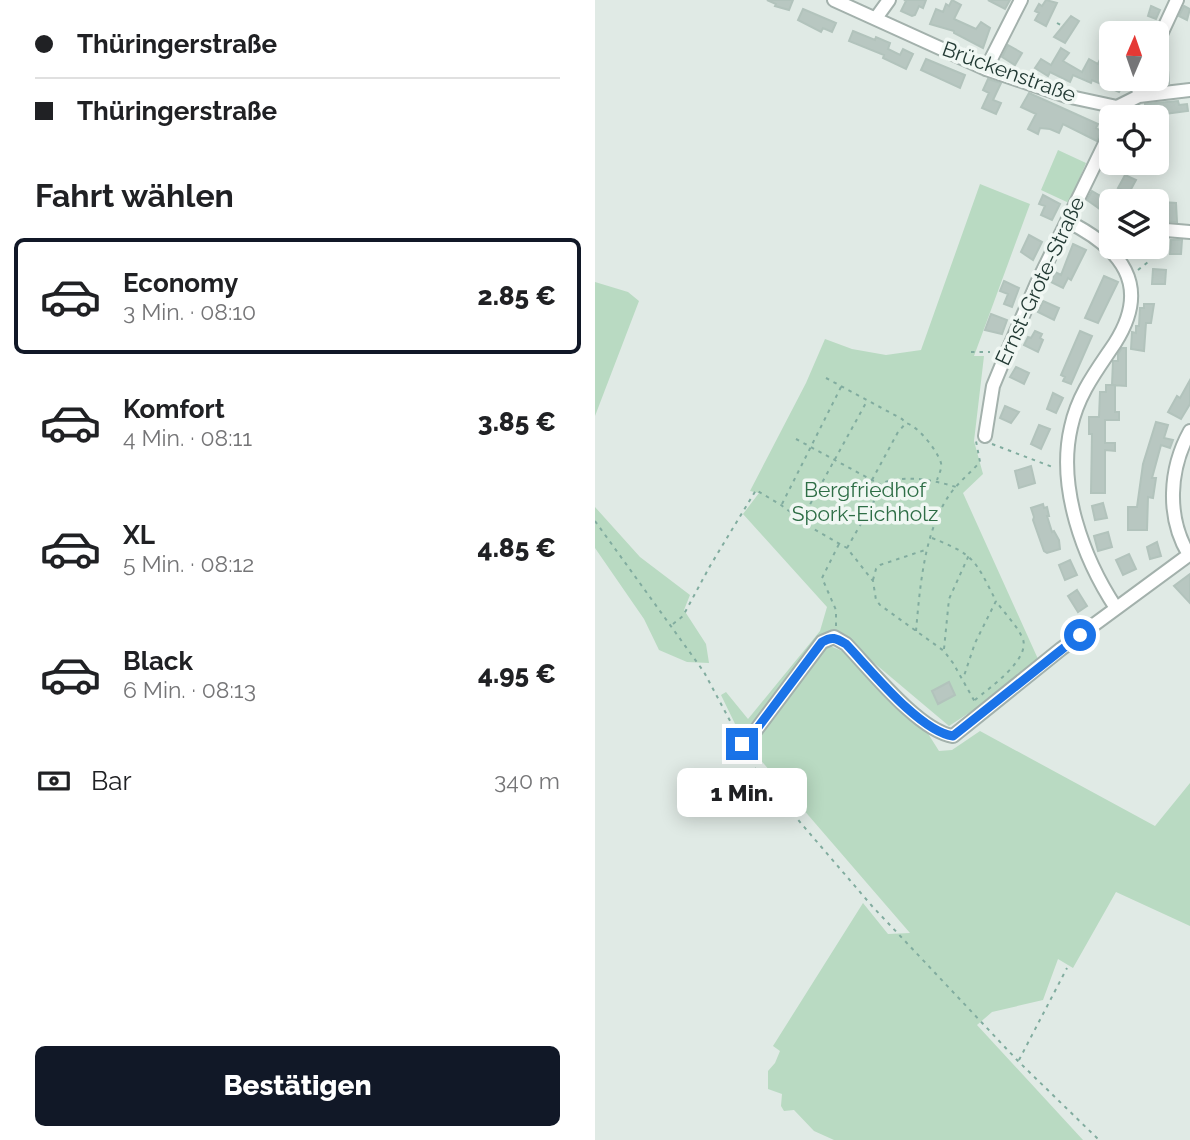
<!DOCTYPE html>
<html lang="de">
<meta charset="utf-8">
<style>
:root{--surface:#fff;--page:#f2f2f2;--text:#202124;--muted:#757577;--line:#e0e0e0;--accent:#111827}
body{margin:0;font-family:Raleway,sans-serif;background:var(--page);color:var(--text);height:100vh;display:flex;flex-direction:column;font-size:26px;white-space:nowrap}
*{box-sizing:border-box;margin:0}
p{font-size:23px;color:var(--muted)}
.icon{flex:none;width:38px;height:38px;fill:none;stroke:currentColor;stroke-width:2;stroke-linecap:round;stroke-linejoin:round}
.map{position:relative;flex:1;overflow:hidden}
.side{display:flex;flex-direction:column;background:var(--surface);width:595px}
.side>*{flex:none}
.banner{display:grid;align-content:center;height:154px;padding:0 35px;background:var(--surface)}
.needle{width:46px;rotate:2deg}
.controls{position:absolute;left:504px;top:21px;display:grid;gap:14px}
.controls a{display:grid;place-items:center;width:70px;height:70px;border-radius:10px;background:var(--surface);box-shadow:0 4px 18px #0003;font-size:35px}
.end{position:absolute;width:32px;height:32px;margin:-16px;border:9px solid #1a73e8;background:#fff;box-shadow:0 0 0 4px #fff}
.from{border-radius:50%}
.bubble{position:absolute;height:49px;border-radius:10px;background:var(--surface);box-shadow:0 4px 18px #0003;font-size:23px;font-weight:800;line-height:49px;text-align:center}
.banner b{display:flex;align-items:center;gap:24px;height:66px;font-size:26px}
.banner b+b{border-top:2px solid var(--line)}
.banner i{width:18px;height:18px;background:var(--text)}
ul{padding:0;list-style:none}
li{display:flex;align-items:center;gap:21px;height:116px;margin:0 14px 10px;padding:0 21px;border:4px solid transparent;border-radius:10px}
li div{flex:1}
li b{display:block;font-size:26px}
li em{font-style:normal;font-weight:800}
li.on{border-color:var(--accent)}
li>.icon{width:63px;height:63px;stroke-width:1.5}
h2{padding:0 35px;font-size:32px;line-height:84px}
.pay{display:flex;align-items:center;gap:18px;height:77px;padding:0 35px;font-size:26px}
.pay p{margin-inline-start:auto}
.action{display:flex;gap:14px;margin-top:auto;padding:14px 35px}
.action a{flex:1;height:80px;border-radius:10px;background:var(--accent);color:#fff;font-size:28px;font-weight:800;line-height:80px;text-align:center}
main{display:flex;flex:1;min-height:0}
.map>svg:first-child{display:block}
.green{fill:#b9dac2}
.building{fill:#b8c7c1;stroke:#b2c3bc;stroke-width:2}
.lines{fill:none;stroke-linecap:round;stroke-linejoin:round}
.minor-casing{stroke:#a3b1ac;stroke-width:16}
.path{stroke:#81ac9f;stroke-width:2;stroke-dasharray:3.5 5;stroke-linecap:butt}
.minor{stroke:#fff;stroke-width:12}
.route{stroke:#1a73e8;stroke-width:9}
.labels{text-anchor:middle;stroke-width:7;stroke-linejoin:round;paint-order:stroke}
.street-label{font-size:21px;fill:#213933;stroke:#f0f7f3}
.park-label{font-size:21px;fill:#2e6e46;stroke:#f0f7f3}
</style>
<main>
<section class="side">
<div class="banner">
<b><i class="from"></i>Thüringerstraße</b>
<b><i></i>Thüringerstraße</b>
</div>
<h2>Fahrt wählen</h2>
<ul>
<li class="on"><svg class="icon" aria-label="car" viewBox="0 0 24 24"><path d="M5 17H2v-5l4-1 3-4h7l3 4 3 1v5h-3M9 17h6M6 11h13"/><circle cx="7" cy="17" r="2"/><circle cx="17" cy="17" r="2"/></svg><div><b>Economy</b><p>3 Min. · 08:10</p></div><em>2.85 €</em></li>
<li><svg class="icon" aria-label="car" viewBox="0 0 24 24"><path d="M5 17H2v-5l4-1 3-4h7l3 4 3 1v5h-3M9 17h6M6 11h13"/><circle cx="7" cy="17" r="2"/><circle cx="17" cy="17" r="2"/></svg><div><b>Komfort</b><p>4 Min. · 08:11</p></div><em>3.85 €</em></li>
<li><svg class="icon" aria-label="car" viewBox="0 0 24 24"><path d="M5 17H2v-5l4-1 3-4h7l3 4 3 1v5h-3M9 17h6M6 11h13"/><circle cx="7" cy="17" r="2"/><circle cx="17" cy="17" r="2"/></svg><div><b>XL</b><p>5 Min. · 08:12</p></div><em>4.85 €</em></li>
<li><svg class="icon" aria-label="car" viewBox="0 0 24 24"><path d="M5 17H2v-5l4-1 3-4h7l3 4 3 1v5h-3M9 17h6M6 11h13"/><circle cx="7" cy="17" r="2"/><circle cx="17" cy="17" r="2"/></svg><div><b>Black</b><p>6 Min. · 08:13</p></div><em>4.95 €</em></li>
</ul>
<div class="pay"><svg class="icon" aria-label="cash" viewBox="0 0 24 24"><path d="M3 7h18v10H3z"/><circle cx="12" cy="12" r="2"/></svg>Bar<p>340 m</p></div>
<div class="action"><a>Bestätigen</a></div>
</section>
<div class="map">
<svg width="595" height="1140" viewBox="0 0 595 1140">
<rect width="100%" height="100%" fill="#e0eae5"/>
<path class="green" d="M463 150 491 163 474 203 446 190Z
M385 184 435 204 379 356H389L379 441 388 474 368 493 443 659 383 707 354 726 240 630 230 633 235 646 247 651 332 732 344 751 357 750 385 731 560 826 595 783V926L521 892 478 968 463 959 448 1000 397 1012 382 1025 488 1140H239L219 1131 199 1110 189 1111 186 1106 187 1094 173 1089V1071L180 1063 185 1051 178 1046 268 903 293 934 315 933 163 757 159 742 142 728 126 695 131 692 153 719 225 631 232 607 148 514 164 493 155 491 211 383 230 339 257 349 291 355 326 350Z
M0 282 33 292 44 301 0 416Z
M0 507 45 557 95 595 89 610 111 644 114 663 92 662 64 650 49 619 0 548Z"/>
<path class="building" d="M172 0H198L194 10 180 6 181 4Z
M309 0H331L328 8 324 6 320 15 317 16 306 11 311 1Z
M357 0 366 5 359 19 381 29 386 22 395 28 388 48 359 33V31L335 24 341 9 348 12 351 4 354 6Z
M393 0H415L410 9Z
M451 0 462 3 451 26 440 20 444 13 440 11 444 4 447 6Z
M556 6 565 10 561 19 553 16Z
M589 6 595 9 592 20 584 16Z
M208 9 241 23 237 32 228 28 226 32 203 20Z
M476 16 484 21 470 43 459 37Z
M538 24 557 33H541L535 31Z
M258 31 280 40 281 37 295 43 293 49 305 55 308 49 318 54 311 69 288 58 289 55 254 41Z
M413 45 427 53 420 65 407 57Z
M466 48 474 53 468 61 487 72 494 59 503 64 507 55 514 58 511 63 514 65 513 69 516 70V79L529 83 524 92 497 80 496 83 478 75 475 82 455 72 453 76 440 68 446 59 456 65Z
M331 59 370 75 365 88 326 70Z
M573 70 574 83 563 84 562 71Z
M393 79 406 83 398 100 406 103 401 114 387 108 394 93 388 90Z
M434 93 503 124 501 128 506 131 502 141 468 124 464 133 455 129 445 128 443 134 433 129 441 114 426 107Z
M583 101 584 105 592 104 593 111 569 114V110L550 112V104Z
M530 175 541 180 534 193 523 188Z
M497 191 516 202V217L492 200Z
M448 195 465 204 457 220 446 215 450 206 444 204Z
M567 202 581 203 582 222 566 221Z
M434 235 447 242 438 260 426 252Z
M576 240H587L586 254H575Z
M478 244 491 250 476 280 473 278 468 288 456 282 460 272 466 275Z
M558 269 571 270 570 284H557Z
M509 276 523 282 503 323 490 318Z
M409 281 424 288 417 307 409 304 413 294 405 291Z
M448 301 464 308 459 320 443 312Z
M549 304H559L556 323H551L549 351 536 349 537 332 541 333V326H544L545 308H549Z
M396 314 412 320 407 334 390 330Z
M440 331 447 334 445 338 448 340 443 352 429 345 433 337 436 338Z
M485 331 497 336 476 384 468 381 470 377 466 375Z
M527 348H531V386L517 385 518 361H523V354Z
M421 367 434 373 429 384 415 377Z
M595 380V404L586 419 573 412 582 396 585 398Z
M511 385H520V412H524V420H510V443H520V451L510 450V493H496L497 434H494V417H504L505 392H511Z
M458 393 468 398 461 413 452 409Z
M410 406 424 412 416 423 405 418Z
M561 422 573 425 569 438 578 440 575 448 566 445 557 478H561L558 498 553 497 552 530H533V507H542L548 464Z
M444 425 455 429 446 449 436 444Z
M436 466 440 483 424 488 420 471Z
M508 503 512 518 500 520 497 506Z
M448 504 449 508 452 507 454 516H452L457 532 459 531 464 540 465 549 452 553 449 551 438 520 439 517 436 508Z
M513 532 517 547 503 551 499 536Z
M562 542 566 556 555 559 552 547Z
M534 554 541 569 528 575 521 560Z
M475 560 482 575 470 580 464 565Z
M595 574V603L579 586Z
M482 590 492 606 483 612 473 596Z
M354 682 360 695 343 704 337 691Z"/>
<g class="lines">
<defs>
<path id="minor" d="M239 0 391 69 471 96 522 107 544 96 595 90
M281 18 294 0
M562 43 582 0
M391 69 426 0
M544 96 543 84 545 79
M472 221C526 248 557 285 520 343 502 370 483 394 476 427 462 487 488 558 521 608
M571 230 595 232
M390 436 398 386 410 357 442 283 516 131
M594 555C571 517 574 469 595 431
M147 744 161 730 227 642 239 637 251 644C275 669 324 731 358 736L466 649 595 554"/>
</defs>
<use href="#minor" class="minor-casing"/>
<path class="path" d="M462 23 469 27
M543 270 553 262 562 247
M376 352H395
M231 378 307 419 311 423
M201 439 286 485
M397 444 460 468
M277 480 303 432 311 423C323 426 342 450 346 463 347 469 344 474 342 480
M187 504 246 387
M207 519 272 401
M0 521 109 672 141 732
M337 538C380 555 380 560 401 601L380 643 368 679
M252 548 290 482C313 475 338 480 361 487
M278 580 281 569 285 565 330 550
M78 624 88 616 115 566 161 490 186 505 217 528 252 548 278 581 281 600 285 605 349 651 358 663 380 702
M241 626V610L227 578 245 542
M321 631C325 587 329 531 355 494 363 483 375 473 385 462L381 441
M349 649 354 599 374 555
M380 700C394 688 438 658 427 637 421 624 409 613 401 601
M152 753 162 772 277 906 423 1061 504 1140
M424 1060 472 968"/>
<use href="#minor" class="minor"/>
</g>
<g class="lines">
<path class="route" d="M147 744 161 730 227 642C237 636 241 638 251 644 275 669 324 731 358 736L485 635"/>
</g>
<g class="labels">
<g class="street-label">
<text transform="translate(414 72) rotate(20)" y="7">Brückenstraße</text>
<text transform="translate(445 281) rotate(-65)" y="7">Ernst-Grote-Straße</text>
</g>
<g class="park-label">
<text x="270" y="497">Bergfriedhof<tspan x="270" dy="24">Spork-Eichholz</tspan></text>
</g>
</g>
</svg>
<div class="controls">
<a><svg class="needle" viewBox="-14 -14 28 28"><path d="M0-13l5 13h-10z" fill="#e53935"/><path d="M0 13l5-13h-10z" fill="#757577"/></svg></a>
<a><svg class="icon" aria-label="locate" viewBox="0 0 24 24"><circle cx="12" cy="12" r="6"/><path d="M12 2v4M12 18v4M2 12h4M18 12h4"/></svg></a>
<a><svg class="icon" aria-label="layers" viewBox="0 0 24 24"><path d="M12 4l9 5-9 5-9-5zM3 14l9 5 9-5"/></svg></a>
</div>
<i class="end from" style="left:485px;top:635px"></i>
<i class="end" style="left:147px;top:744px"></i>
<div class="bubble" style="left:82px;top:768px;width:130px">1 Min.</div>
</div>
</main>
